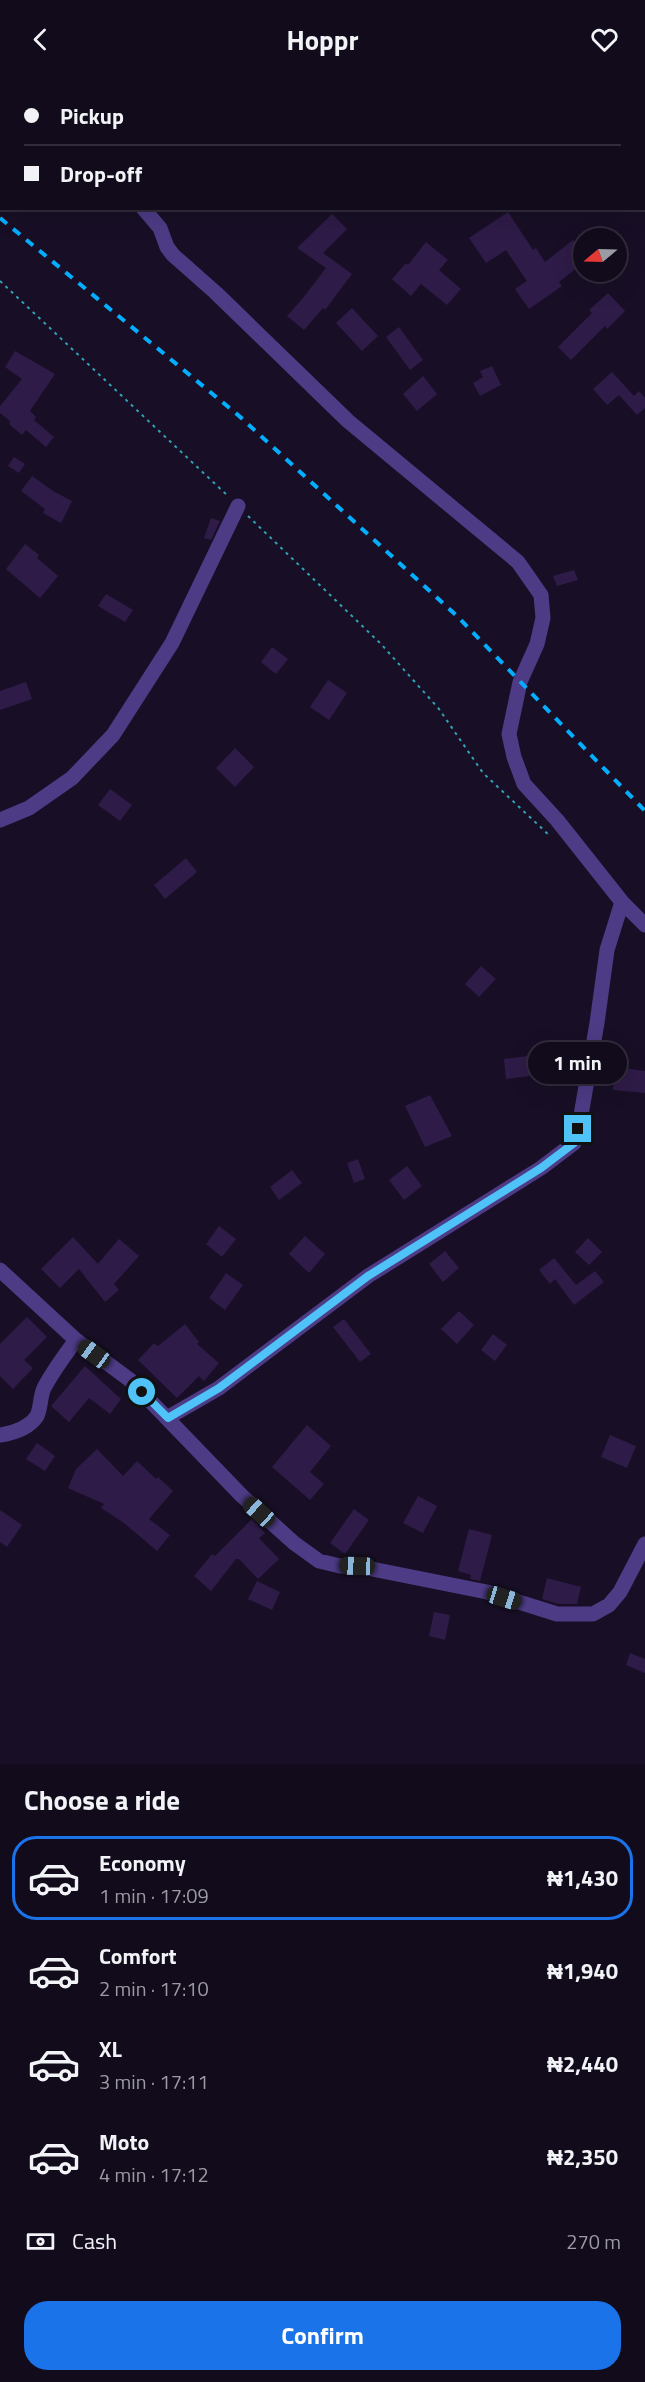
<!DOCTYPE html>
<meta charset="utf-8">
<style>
:root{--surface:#120b1c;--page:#1b1425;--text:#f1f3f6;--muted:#9c9ba3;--line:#312b3b;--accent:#1a73e8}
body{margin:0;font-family:"Titillium Web",sans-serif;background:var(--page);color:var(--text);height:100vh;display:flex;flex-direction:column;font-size:22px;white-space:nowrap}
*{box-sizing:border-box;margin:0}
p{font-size:20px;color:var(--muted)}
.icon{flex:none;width:33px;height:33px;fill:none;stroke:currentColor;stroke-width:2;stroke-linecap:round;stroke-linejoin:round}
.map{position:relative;height:1686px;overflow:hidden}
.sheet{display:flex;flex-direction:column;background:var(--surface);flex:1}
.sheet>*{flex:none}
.top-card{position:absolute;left:0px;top:0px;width:645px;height:132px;box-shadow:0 6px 24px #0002,0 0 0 2px var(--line);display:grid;align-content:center;height:132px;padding:0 24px;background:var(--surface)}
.needle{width:39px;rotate:251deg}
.tools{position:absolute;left:573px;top:150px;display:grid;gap:12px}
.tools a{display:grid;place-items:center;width:54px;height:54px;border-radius:50%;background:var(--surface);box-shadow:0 6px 24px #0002,0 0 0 2px var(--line);font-size:30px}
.end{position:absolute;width:27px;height:27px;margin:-14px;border:8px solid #4fc3f7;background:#111;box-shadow:0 0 0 3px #111}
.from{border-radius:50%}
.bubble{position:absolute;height:42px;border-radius:21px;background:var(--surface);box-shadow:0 6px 24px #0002,0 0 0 2px var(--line);font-size:20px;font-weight:700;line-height:42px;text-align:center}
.car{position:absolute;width:18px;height:36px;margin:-18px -9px;border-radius:8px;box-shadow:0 0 4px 2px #0007;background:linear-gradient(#222 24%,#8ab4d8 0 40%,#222 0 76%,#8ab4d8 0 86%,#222 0)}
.top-card b{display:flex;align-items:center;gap:21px;height:57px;font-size:22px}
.top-card b+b{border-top:2px solid var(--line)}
.top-card i{width:15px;height:15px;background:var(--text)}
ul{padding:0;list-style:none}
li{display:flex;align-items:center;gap:18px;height:84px;margin:0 12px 9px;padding:0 12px;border:3px solid transparent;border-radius:24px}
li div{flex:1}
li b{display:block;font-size:22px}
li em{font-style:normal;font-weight:700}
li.active{border-color:var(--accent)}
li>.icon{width:54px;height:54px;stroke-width:1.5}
h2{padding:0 24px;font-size:27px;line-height:72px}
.pay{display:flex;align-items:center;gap:15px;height:66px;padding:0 24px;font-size:22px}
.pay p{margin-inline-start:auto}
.primary-button{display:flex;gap:12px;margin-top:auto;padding:12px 24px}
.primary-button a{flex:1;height:69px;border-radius:24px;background:var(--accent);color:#fff;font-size:24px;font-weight:700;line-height:69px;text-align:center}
header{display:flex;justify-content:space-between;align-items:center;height:78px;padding:0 24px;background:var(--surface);font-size:27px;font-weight:700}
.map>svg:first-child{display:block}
.building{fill:#2e1b47}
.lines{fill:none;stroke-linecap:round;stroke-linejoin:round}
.path{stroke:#30a2b7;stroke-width:2;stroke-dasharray:3 4.5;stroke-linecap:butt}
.minor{stroke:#4d3b85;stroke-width:15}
.rail{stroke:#02aefd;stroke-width:4;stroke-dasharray:9 8;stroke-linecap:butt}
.route{stroke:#4fc3f7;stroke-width:8}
</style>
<header><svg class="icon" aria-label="back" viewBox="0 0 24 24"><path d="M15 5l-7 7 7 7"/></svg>Hoppr<svg class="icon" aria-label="heart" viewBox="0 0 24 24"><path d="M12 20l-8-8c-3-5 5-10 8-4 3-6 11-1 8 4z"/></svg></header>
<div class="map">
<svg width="645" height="1686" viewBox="0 0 645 1686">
<rect width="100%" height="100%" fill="#180f26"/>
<path class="building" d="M508 134 533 172 536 170 545 184 573 162 584 176V184L559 204 562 208 529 231 515 211 527 203 506 172 486 185 469 160Z
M332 136 347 151 323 175 352 196 325 232 323 230 304 252 287 238 303 220 326 190 297 170Z
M426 164 448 182 439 192 461 211 447 227 421 206 411 218 392 201 406 185 408 187Z
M608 215 625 233 607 251 605 248 571 282 558 269 592 235 589 232Z
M352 230 378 258 362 273 336 245Z
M399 249 423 282 410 292 386 259Z
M15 273 55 296 30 333 36 339 34 342 54 359 46 369 26 352 22 357 9 346 10 343 0 335V328L22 301 5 289Z
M492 288 501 307 480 318 473 305 483 299 480 293Z
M612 294 634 318 639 313 645 320V330L637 337 619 317 607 327 593 311Z
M423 298 437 316 417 333 403 316Z
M14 379 25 386 19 395 8 388Z
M32 398 53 413 72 423 61 445 43 435 45 431 21 413Z
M211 440 220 443 211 462 204 460Z
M25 466 39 477 37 480 58 498 40 520 6 491Z
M574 492 578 502 557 508 553 498Z
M106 516 133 532 125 544 98 528Z
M272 569 288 581 276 596 261 584Z
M328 602 347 615 329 642 310 629Z
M26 604 32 621 0 632V613Z
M235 670 254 689 235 709 216 690Z
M110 711 132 727 120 743 98 727Z
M186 780 197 794 165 821 154 807Z
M481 888 496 901 479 919 465 906Z
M527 978 530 998 506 1001 504 981Z
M615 989 645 993V1015L613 1012Z
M430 1017 452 1058 425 1069 405 1028Z
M358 1081 365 1101 354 1105 347 1085Z
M407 1088 422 1108 404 1122 389 1102Z
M292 1092 302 1105 279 1122 270 1109Z
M219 1148 236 1161 222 1179 206 1166Z
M305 1158 325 1176 309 1195 289 1176Z
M73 1159 98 1186 119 1161 139 1178 114 1206 119 1212 105 1224 79 1191 60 1210 41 1191Z
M588 1160 602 1174 589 1187 575 1174Z
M445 1173 459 1190 443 1204 429 1186Z
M554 1180 576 1207 595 1193 604 1204 574 1227 555 1201 550 1206 539 1192Z
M226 1195 243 1207 225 1232 209 1220Z
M459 1233 474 1247 457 1266 441 1251Z
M27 1239 47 1259 24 1282 33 1290 13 1311 0 1298V1266Z
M344 1241 371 1276 360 1284 333 1249Z
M185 1246 199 1264 197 1266 219 1285 204 1303 199 1298 177 1320 138 1282 154 1265 158 1268Z
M493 1256 507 1267 495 1283 481 1272Z
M85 1288 121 1321 110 1336 89 1320 69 1344 51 1328Z
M307 1347 331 1368 310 1394 324 1406 310 1422 272 1389Z
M610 1357 636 1368 627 1390 601 1379Z
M37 1365 55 1378 45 1393 26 1381Z
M97 1371 123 1398 137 1383 156 1401 158 1399 173 1413 149 1441 170 1457 157 1473 124 1445 101 1430 104 1426 68 1410 76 1391Z
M418 1418 437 1428 423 1455 403 1445Z
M354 1431 369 1442 345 1476 330 1465Z
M0 1432 22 1447 7 1469 0 1464Z
M252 1441 265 1455 259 1460 279 1481 258 1501 239 1481H236L211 1513 194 1498 212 1476 215 1478Z
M469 1451 492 1457 480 1503 470 1501 471 1497 458 1493Z
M547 1500 581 1509 577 1526H558L542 1521Z
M257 1503 280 1514 272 1532 248 1521Z
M434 1534 450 1537 445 1562 429 1558Z
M630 1575 645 1581V1595L626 1587Z"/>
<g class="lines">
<path class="path" d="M0 203 229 419
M248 438 381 566 439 631 483 695 550 758"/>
<path class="minor" d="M65 0 66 2
M143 130 160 150 167 169 173 177 216 215 348 343 518 484 541 517 543 540 537 566 520 604 509 656 514 679 524 706 557 742 622 824 645 847
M0 742 29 730 72 700 113 657 172 565 238 428
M0 1192 76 1262 130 1302 242 1418 294 1465 319 1483 340 1488H357L487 1514 557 1536H593L609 1527 620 1514 645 1466
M167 1340 219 1310 368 1198 541 1090 574 1065 581 1037 597 945 607 872 622 824
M0 1357C13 1355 29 1350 37 1338 41 1330 40 1318 44 1310 53 1293 64 1278 76 1262"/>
<path class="rail" d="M0 140 238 337 458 539 645 733"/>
</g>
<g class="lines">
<path class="route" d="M142 1314 168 1340 219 1310 368 1198 541 1090 574 1065 578 1051"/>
</g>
</svg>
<div class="tools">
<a><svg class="needle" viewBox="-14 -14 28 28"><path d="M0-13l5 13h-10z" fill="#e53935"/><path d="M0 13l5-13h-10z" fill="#9c9ba3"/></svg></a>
</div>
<i class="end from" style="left:142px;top:1314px"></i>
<i class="end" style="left:578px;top:1051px"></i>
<div class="bubble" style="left:528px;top:964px;width:99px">1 min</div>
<i class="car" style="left:94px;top:1276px;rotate:306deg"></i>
<i class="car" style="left:259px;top:1434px;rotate:312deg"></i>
<i class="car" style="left:357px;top:1488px;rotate:272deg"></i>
<i class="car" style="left:504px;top:1520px;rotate:107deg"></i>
<div class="top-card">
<b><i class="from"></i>Pickup</b>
<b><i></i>Drop-off</b>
</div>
</div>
<section class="sheet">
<h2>Choose a ride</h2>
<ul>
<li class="active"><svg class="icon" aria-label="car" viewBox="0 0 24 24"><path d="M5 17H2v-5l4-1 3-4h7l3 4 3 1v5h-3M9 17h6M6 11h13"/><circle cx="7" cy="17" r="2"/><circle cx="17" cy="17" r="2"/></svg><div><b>Economy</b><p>1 min · 17:09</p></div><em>₦1,430</em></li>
<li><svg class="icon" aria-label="car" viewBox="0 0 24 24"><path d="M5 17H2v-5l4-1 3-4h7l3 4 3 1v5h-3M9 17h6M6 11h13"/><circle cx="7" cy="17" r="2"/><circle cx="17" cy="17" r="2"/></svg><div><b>Comfort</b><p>2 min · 17:10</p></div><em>₦1,940</em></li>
<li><svg class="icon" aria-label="car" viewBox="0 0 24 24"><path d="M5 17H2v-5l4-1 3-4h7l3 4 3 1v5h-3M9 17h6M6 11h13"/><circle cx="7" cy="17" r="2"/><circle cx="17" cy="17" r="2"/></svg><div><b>XL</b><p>3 min · 17:11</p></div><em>₦2,440</em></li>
<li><svg class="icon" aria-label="car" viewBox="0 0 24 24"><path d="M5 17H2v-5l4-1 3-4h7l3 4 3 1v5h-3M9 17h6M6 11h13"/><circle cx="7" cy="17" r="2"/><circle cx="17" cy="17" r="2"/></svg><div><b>Moto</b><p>4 min · 17:12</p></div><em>₦2,350</em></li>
</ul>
<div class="pay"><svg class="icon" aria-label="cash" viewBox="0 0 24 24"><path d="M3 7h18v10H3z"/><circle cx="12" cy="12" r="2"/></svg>Cash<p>270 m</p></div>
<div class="primary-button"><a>Confirm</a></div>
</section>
